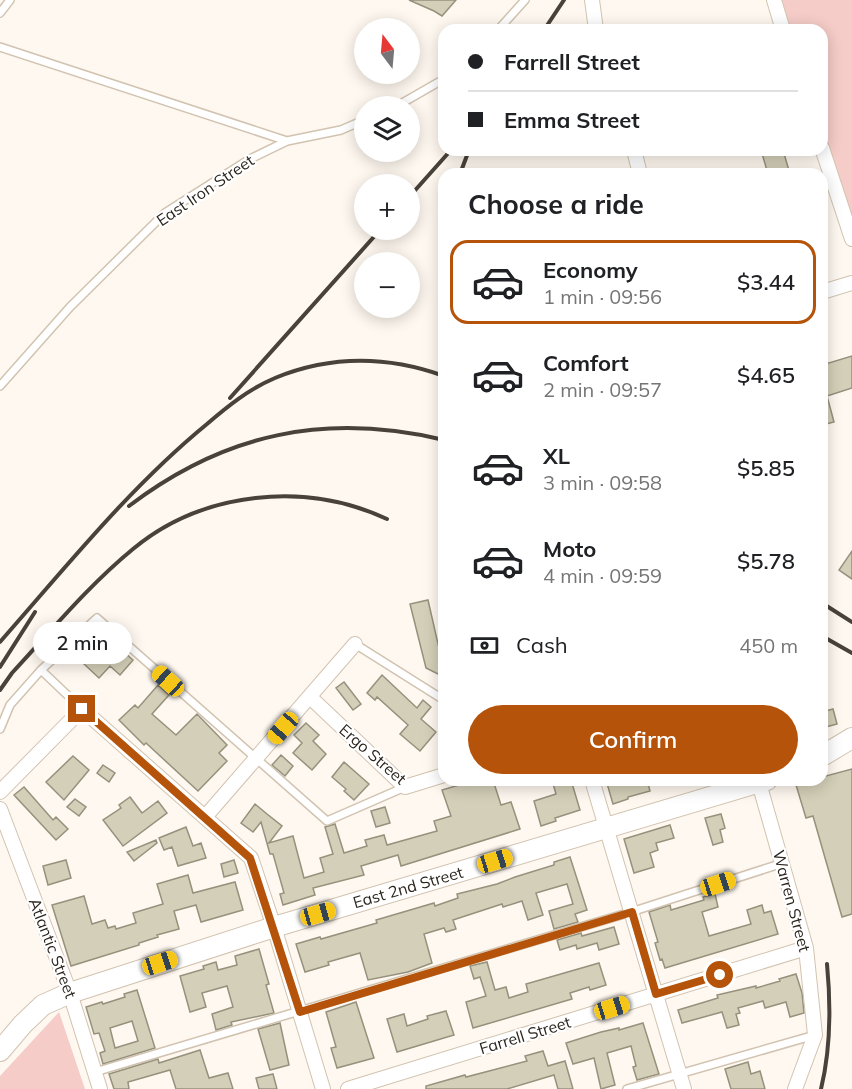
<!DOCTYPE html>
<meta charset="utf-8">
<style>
:root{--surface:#fff;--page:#f6f6f6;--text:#202124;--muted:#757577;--line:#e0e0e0;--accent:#b45309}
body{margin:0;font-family:Mulish,sans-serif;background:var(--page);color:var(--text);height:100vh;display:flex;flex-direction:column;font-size:22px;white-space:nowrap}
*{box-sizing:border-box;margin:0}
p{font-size:20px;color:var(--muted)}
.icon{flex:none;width:33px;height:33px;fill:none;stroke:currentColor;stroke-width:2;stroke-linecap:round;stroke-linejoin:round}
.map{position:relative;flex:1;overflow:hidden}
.details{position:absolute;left:438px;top:168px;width:390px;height:618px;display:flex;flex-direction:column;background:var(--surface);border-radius:18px;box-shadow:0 3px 15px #0003}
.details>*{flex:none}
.guide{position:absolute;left:438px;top:24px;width:390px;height:132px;border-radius:18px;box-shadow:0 3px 15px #0003;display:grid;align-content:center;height:132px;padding:0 30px;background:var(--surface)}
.needle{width:39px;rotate:344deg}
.controls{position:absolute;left:354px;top:18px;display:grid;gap:12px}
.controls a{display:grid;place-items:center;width:66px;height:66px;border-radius:50%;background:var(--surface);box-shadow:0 3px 15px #0003;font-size:30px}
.end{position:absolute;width:27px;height:27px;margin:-14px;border:8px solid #b45309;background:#fff;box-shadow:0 0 0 3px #fff}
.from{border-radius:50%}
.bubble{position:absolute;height:42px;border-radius:21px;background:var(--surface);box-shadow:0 3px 15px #0003;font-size:20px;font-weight:600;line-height:42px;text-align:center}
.car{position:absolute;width:18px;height:36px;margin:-18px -9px;border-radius:8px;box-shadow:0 0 4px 2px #0007;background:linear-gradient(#f5c518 24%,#345 0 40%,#f5c518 0 76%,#345 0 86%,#f5c518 0)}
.guide b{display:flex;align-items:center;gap:21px;height:57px;font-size:22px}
.guide b+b{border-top:2px solid var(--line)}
.guide i{width:15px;height:15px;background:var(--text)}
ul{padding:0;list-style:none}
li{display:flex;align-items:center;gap:18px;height:84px;margin:0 12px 9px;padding:0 18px;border:3px solid transparent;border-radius:18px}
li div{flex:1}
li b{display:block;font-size:22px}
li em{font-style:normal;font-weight:600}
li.selected{border-color:var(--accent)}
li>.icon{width:54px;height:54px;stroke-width:1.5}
h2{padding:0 30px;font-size:27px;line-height:72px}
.pay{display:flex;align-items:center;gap:15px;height:66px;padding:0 30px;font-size:22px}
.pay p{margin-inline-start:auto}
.cta{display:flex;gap:12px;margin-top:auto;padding:12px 30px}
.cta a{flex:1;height:69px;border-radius:36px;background:var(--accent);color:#fff;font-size:24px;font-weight:600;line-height:69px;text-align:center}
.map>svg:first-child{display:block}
.green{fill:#f5ccc7}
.building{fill:#d3cfb8;stroke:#96917c;stroke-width:1.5;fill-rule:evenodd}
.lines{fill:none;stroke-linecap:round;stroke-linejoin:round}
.lane-casing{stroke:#d2c3b0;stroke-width:10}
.street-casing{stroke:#d2c3b0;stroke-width:16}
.secondary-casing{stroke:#d2c3b0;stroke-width:22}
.lane{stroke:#fff;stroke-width:7}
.street{stroke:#fff;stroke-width:14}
.secondary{stroke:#fff;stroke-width:20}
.rail{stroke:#48423a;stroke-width:4}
.route{stroke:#b45309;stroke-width:8}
.labels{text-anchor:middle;stroke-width:4.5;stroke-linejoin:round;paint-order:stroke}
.street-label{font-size:16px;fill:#2b251e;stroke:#fff}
</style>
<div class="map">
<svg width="852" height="1089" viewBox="0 0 852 1089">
<rect width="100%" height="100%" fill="#fef8f0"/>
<path class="green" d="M782 0H852V231L822 131V30H791Z
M59 1012 85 1089H0V1076Z"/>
<path class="building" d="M409 0H456L442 16 434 11Z
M761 150H783L790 174H768Z
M852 356V388L827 396 834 422 822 425V365Z
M852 551V579L839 570Z
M428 600 441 657 444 658V677L426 668 410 604Z
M108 638 133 660 120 675 110 666 99 678 84 664Z
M382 675 417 708 423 700 431 707 421 719 436 732 420 751 400 734 408 725 377 697 375 700 367 693Z
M344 682 361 704 353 710 336 688Z
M158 685 169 695 152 714 176 735 197 714 227 745 219 753 227 761 198 791 146 743 144 745 119 720 135 705 138 708Z
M833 709 837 724 822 728V712Z
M306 723 319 735 313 741 326 754 312 770 293 753 302 743 294 735Z
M281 755 293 766 285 776 272 765Z
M73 756 89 770 64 800 46 782Z
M344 762 369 784 354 800 344 791 346 789 332 777Z
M103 765 115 773 109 782 97 773Z
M852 769V914L842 917 813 816 806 818 796 785 812 780H822V777Z
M476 780H493L501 805 511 802 520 829 401 866 398 855 361 866 364 875 313 888 315 895 283 905 280 894 284 893 273 854H270L261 822 253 832 241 823 255 804 267 814 282 826 269 843 293 836 304 878 324 872 320 858 333 854 325 827 335 824 344 853 367 846 365 840 384 835 387 845 437 831 434 821 451 816 442 790Z
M552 780H571L580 810 555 818 556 821 541 826 534 801 556 794Z
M606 780H647L650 791 628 797V799L613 804Z
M24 787 53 820 56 817 68 829 56 840 14 795Z
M130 797 142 813 158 801 167 813 123 846 103 820 121 808 119 805Z
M75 799 86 807 79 816 67 807Z
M385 807 390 823 376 827 371 811Z
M721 814 725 828 720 830 723 842 713 845 705 818Z
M670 825 674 838 656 843 658 850 650 853 654 867 634 873 624 839Z
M186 827 193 846 201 843 206 858 178 866 172 847 164 850 159 838Z
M156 840 157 843 134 861 127 852Z
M570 857 587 910 575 914 578 922 554 929 549 911 573 904 567 884 536 893 543 915 528 920 522 901 503 907 502 904 453 920 456 929 446 932 444 928 424 934 432 963 408 972 368 980 360 953 328 962 329 965 305 972 296 944 320 937 321 939 377 923 376 920 434 903 435 906 458 898 457 894 497 884 515 877 554 865V862Z
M66 860 71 878 48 885 43 866Z
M234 860 238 873 224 877 221 864Z
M188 875 193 893 235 882 243 910 201 922 196 905 174 911 179 929 157 935 158 937 139 943V945L71 966 52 905 84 896 92 924 105 920 108 928 115 926 116 929 136 923 133 913 163 904 157 884Z
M715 894 718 907 702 912 709 936 751 924 747 910 762 905 764 913 771 911 778 934 665 968 662 959 660 960 655 943 658 942 649 912 670 905 671 910 704 900 703 897Z
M614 927 619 944 599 950 597 943 577 949 576 945 560 950 557 940 581 933 582 936Z
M259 949 269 984 266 985 274 1013 231 1022 232 1025 216 1030 212 1014 233 1007 227 986 202 993 206 1007 190 1012 180 976 204 969 203 966 216 962 218 970 237 965 235 956Z
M487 962 495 990 506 987 509 998 528 992 526 984 599 963 606 985 590 990 589 987 570 993 572 999 473 1028 466 1002 486 996 480 977 474 979 470 966Z
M796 974 802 993 804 1013 790 1017 786 1002 765 1008 763 1001 738 1008 740 1013 736 1014 739 1025 727 1028 722 1012 682 1023 678 1010 718 998 717 995 756 986V988L780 981 779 979Z
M137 990 155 1048 103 1064 100 1053 105 1051 99 1033 94 1034 86 1007 102 1002 103 1004 125 997 124 994ZM132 1021 138 1041 115 1048 110 1028Z
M356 1002 374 1058 337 1068 331 1048 336 1047 326 1012Z
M446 1011 454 1035 397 1052 387 1019 404 1014 407 1026 428 1019 427 1016Z
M280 1023 289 1065 270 1070 258 1029Z
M643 1023 659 1074 637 1080 633 1067 636 1066 631 1046 607 1053 615 1085 601 1089 594 1058 573 1064 566 1043 601 1032 619 1028V1030Z
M200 1050 209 1078 228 1073 233 1089H176L170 1070 128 1082 129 1089H114L109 1074 158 1059 159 1063Z
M543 1051 548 1066 565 1061 573 1089H558L554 1075 507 1089H426V1086L465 1075 466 1077 527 1061 525 1056Z
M748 1062 751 1074 760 1071 765 1089H731L725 1069Z
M273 1074 277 1089H259L256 1078Z"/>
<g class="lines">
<defs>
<path id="lane" d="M0 13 10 0
M498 30 525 0
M0 47 287 141
M397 106 444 79
M0 386 70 307 165 213 250 159 287 141 341 130 364 120
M355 644 444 700
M82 709 41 670 97 618 327 821 405 787
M0 729 10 705 41 670
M95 1072 631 912 783 863
M627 1089 815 1035"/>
<path id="street" d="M592 0 596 30
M774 0 783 30
M822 148 852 239
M634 150 640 174
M822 292 852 283
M310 697 405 787 444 775
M592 780 684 1089
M759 783 806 948 815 1035 795 1089
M0 792 82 709 251 858 274 927 323 1089
M0 809 70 993 100 1089
M205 817 355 644
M348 1089 806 948"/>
<path id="secondary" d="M822 756 852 738
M0 1051 23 1024 43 1005 70 993 274 927 767 780"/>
</defs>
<use href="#lane" class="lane-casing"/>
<use href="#street" class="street-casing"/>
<use href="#secondary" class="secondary-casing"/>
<use href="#lane" class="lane"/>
<use href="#street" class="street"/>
<use href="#secondary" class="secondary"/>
<path class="rail" d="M544 30 564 0
M460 174 469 150
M410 196 451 150
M230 398 380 230
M129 506C225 433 326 412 444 440
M822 603 852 622
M822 636 852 653
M0 642C66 567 130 487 207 424 228 406 249 389 275 378 331 355 388 356 444 376
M0 667 35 612
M0 690 12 673C51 631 89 585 133 549 203 491 305 481 387 519
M821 1089C831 1048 831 1006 827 964"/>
</g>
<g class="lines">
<path class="route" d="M82 709 250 858 300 1012 632 912 656 994 720 975"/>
</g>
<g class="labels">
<g class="street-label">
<text transform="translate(205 190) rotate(-34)" y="6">East Iron Street</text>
<text transform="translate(373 754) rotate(41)" y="6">Ergo Street</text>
<text transform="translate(408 887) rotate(-16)" y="6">East 2nd Street</text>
<text transform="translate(792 901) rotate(75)" y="6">Warren Street</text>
<text transform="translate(53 948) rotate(69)" y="6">Atlantic Street</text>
<text transform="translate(525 1035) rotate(-17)" y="6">Farrell Street</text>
</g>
</g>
</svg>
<div class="controls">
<a><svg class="needle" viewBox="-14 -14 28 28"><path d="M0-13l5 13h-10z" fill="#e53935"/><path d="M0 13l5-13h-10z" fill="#757577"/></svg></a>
<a><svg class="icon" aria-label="layers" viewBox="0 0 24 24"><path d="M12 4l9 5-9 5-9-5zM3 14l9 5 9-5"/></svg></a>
<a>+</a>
<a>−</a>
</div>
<i class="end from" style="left:720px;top:975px"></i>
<i class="end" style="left:82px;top:709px"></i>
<div class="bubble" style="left:33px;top:622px;width:99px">2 min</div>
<i class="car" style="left:168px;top:681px;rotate:312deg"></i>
<i class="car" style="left:283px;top:728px;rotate:221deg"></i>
<i class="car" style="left:495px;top:861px;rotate:73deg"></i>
<i class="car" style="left:718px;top:884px;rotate:72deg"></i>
<i class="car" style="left:318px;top:914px;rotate:74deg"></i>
<i class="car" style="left:160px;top:963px;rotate:72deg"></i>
<i class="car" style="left:612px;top:1008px;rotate:73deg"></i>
<div class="guide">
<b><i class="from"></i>Farrell Street</b>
<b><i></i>Emma Street</b>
</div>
<section class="details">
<h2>Choose a ride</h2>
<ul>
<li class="selected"><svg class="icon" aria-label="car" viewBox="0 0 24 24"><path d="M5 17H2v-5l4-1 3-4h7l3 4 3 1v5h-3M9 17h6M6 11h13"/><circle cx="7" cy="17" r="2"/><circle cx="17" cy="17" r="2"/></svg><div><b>Economy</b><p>1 min · 09:56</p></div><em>$3.44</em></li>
<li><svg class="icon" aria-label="car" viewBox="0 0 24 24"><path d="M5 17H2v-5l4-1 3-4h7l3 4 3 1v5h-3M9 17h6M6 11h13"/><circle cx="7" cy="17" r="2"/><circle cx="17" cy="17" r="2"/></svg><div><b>Comfort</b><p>2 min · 09:57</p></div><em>$4.65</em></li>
<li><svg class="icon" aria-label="car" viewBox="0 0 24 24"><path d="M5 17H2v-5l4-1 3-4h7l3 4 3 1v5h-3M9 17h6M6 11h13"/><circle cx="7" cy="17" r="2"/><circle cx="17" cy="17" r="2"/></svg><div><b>XL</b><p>3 min · 09:58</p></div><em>$5.85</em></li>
<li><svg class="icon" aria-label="car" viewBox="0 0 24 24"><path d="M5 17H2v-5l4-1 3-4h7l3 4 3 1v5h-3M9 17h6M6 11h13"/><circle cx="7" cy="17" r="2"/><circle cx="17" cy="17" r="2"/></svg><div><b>Moto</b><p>4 min · 09:59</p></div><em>$5.78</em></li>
</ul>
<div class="pay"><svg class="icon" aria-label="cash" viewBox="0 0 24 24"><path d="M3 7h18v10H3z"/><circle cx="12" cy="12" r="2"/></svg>Cash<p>450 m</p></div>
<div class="cta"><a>Confirm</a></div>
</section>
</div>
